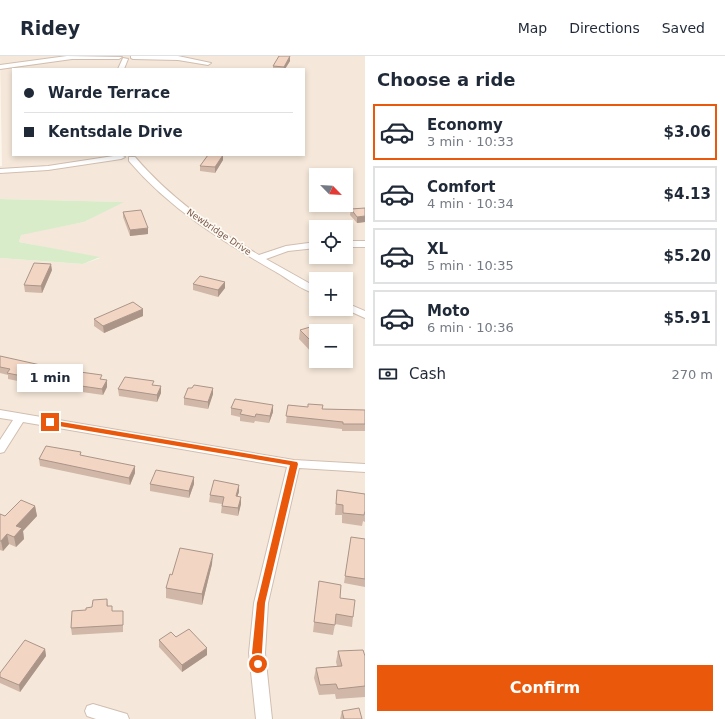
<!DOCTYPE html>
<meta charset="utf-8">
<style>
:root{--surface:#fff;--page:#f6f6f7;--text:#1f2937;--muted:#747a83;--line:#e0e1e3;--accent:#ea580c}
body{margin:0;font-family:"DejaVu Sans",sans-serif;background:var(--page);color:var(--text);height:100vh;display:flex;flex-direction:column;font-size:15px;white-space:nowrap}
*{box-sizing:border-box;margin:0}
p{font-size:13px;color:var(--muted)}
.icon{flex:none;width:22px;height:22px;fill:none;stroke:currentColor;stroke-width:2;stroke-linecap:round;stroke-linejoin:round}
.map{position:relative;flex:1;overflow:hidden}
.drawer{display:flex;flex-direction:column;background:var(--surface);width:360px}
.drawer>*{flex:none}
.hud{position:absolute;left:12px;top:12px;width:293px;height:88px;border-radius:0px;box-shadow:0 2px 6px #0003;display:grid;align-content:center;height:88px;padding:0 12px;background:var(--surface)}
.needle{width:26px;rotate:115deg}
.buttons{position:absolute;left:309px;top:112px;display:grid;gap:8px}
.buttons a{display:grid;place-items:center;width:44px;height:44px;border-radius:0px;background:var(--surface);box-shadow:0 2px 6px #0003;font-size:20px}
.end{position:absolute;width:18px;height:18px;margin:-9px;border:5px solid #ea580c;background:#fff;box-shadow:0 0 0 2px #fff}
.from{border-radius:50%}
.bubble{position:absolute;height:28px;border-radius:0px;background:var(--surface);box-shadow:0 2px 6px #0003;font-size:13px;font-weight:700;line-height:28px;text-align:center}
.hud b{display:flex;align-items:center;gap:14px;height:38px;font-size:15px}
.hud b+b{border-top:1px solid var(--line)}
.hud i{width:10px;height:10px;background:var(--text)}
ul{padding:0;list-style:none}
li{display:flex;align-items:center;gap:12px;height:56px;margin:0 8px 6px;padding:0 4px;border:2px solid var(--line);border-radius:0px}
li div{flex:1}
li b{display:block;font-size:15px}
li em{font-style:normal;font-weight:700}
li.selected{border-color:var(--accent)}
li>.icon{width:36px;height:36px;stroke-width:1.5}
h2{padding:0 12px;font-size:18px;line-height:48px}
.pay{display:flex;align-items:center;gap:10px;height:44px;padding:0 12px;font-size:15px}
.pay p{margin-inline-start:auto}
.action{display:flex;gap:8px;margin-top:auto;padding:8px 12px}
.action a{flex:1;height:46px;border-radius:0px;background:var(--accent);color:#fff;font-size:16px;font-weight:700;line-height:46px;text-align:center}
header{display:flex;align-items:center;gap:24px;box-sizing:border-box;height:56px;padding:0 20px;background:var(--surface);border-bottom:1px solid var(--line)}
header strong{font-size:19px}
nav{display:flex;gap:22px;margin-inline-start:auto;font-size:14px}
main{display:flex;flex:1;min-height:0}
.map>svg:first-child{display:block}
.residential{fill:#f5e8da;fill-rule:evenodd}
.green{fill:#d8ecc9}
.lines{fill:none;stroke-linecap:round;stroke-linejoin:round}
.minor-casing{stroke:#d1beb0;stroke-width:2}
.minor{fill:#fff;fill-rule:evenodd}
.wall{fill:#d1b7a8}
.shaded-wall{fill:#aa9588}
.building{fill:#f3d5c3;stroke:#aa9588}
.route{fill:#ea580c}
.labels{text-anchor:middle;stroke-width:3.5;stroke-linejoin:round;paint-order:stroke}
.far-street-label{font-size:9px;fill:#7a5c4d;stroke:#fffaf3}
</style>
<header>
<strong>Ridey</strong>
<nav><a>Map</a><a>Directions</a><a>Saved</a></nav>
</header>
<main>
<div class="map">
<svg width="365" height="663" viewBox="0 0 365 663">
<rect width="100%" height="100%" fill="#fdf6ec"/>
<path class="residential" d="M0 0H365V663H0V202L83 208 100 202 19 186 21 178 84 166 122 146 0 143V110H2ZM13 13H304V99H13ZM316 119H346V149H316ZM316 171H346V201H316ZM316 223H346V253H316ZM316 275H346V305H316Z"/>
<path class="green" d="M0 143 124 146 84 166 21 179 19 186 100 201 83 208 0 202Z"/>
<g class="lines">
<defs>
<path id="minor" d="M67 0 122 1 119 3H72L0 13V9Z
M131 0H178L211 7 208 9 178 4 133 3 131 2Z
M123 2 128 3 124 13H118Z
M120 99 125 101 121 103 48 114 0 117V113L48 110Z
M129 101H135C170 142 213 172 259 199L286 190 316 186V192L288 195 266 203 316 231V238C302 234 288 223 276 216 222 185 170 153 129 105Z
M346 185H365V191H346Z
M346 247 365 255V262L345 253H346Z
M0 354 294 404 365 408V416L299 412 268 547 265 597 272 663H256L249 597 254 547 287 411 23 366 4 396 0 397V384L13 364 0 362Z
M93 648 127 658 129 663H96L87 660 85 655 87 650Z"/>
</defs>
<use href="#minor" class="minor-casing"/>
<use href="#minor" class="minor"/>
</g>
<path class="wall" d="M290 0V5L285 13H273V10Z
M38 99H51V100H38Z
M208 99H223V104L215 117 200 115V110Z
M365 152V166L357 167 350 159 351 153Z
M123 156 148 178 130 180 123 161Z
M52 214 42 237 25 236 24 229Z
M225 226V232L218 241 193 234V228Z
M143 260 104 277 94 270V263Z
M300 274 316 275V301L299 283Z
M0 300 45 314 67 318 102 323 107 331 103 339 47 331 8 323V319L0 317Z
M154 329 161 337 157 346 119 340 118 333Z
M192 332H213V338L208 353 184 349V342Z
M273 349V356L269 367 255 365 254 367 240 365V361L231 359V352Z
M288 349 322 353 365 354V375H342V373L286 367Z
M39 403 135 410V417L130 429 40 410Z
M150 428H194L189 442 150 435Z
M239 429V436L237 441 241 448 238 460 221 457 222 448 209 446 210 439Z
M337 434 365 438V466L363 465 362 470 342 467V459H335Z
M35 450 37 460 23 475 24 483 16 491 9 488 3 495 0 494V458L5 460Z
M351 481 365 483V531L344 527Z
M212 508 202 549 166 542V532L172 519Z
M319 525 340 542 353 561 352 571 335 568 333 579 313 576Z
M107 543 108 550 112 555 123 562V576L72 579 71 572 86 554 92 551Z
M176 581 207 599 182 616 159 591V584Z
M45 593 46 600 20 636 0 627V617Z
M338 595 365 600V641L336 643 335 638 319 639 314 622 316 612 337 610 336 606Z
M342 655 362 663H340Z"/>
<path class="shaded-wall" d="M290 0V5L285 13H283L284 11Z
M223 99V104L215 117V111Z
M365 160V166L357 167V161Z
M148 172V178L130 180V174Z
M51 208 52 214 42 237 41 230Z
M225 226V232L218 241V234Z
M143 253V260L104 277 103 270Z
M323 305H330L322 307Z
M107 324V331L103 339 102 333Z
M161 330V337L157 346V339Z
M213 332V338L208 353V346Z
M273 349V356L269 367 270 360Z
M135 410V417L130 429 129 422Z
M194 421V428L189 442V435Z
M239 429V436L235 447 236 440Z
M241 441V448L238 460V452Z
M35 450 37 460 23 475 24 483 16 491 14 481 16 470Z
M7 478 9 488 3 495 1 485Z
M213 498 212 508 202 549V538Z
M207 592V599L182 616V609Z
M45 593 46 600 20 636 19 629Z"/>
<path class="building" d="M279 0H290L284 11 273 10Z
M208 99H223L215 111 200 110Z
M365 152V160L357 161 351 153Z
M141 154 148 172 130 174 123 156Z
M34 207 51 208 41 230 24 229Z
M200 220 225 226 218 234 193 228Z
M133 246 143 253 103 270 94 263Z
M317 269 323 275H316V290L300 274Z
M0 300 45 310 42 313 67 318 78 320 80 316 102 319 100 323 107 324 102 333 47 325 7 317 10 313 0 311Z
M125 321 154 325 152 329 161 330 157 339 118 333Z
M194 329 213 332 208 346 184 342 188 332H192Z
M235 343 273 349 270 360 256 358 255 361 240 358 242 354 231 352Z
M308 348 323 349 322 353 365 354V368H343V366L286 360 288 349 308 351Z
M46 390 81 396 80 399 135 410 129 422 39 403Z
M156 414 194 421 189 435 150 428Z
M214 424 239 429 236 440 241 441 238 452 222 450 224 441 210 439Z
M337 434 365 438V455L364 459 343 457V449L336 448Z
M21 444 35 450 16 470 22 472 14 481 7 478 1 485H0V458L5 460Z
M351 481 365 483V523L345 520Z
M180 492 213 498 202 538 166 532 170 518 172 519Z
M319 525 341 529 340 542 355 544 353 561 336 558 335 569 314 566Z
M107 543V550H112V555H123V569L71 572 72 555 86 554V552L92 551 93 544Z
M189 573 207 592 182 609 159 584 171 576 176 581Z
M25 584 45 593 19 629 0 621V617Z
M363 594 365 600V630L338 633 336 628 320 629 316 612 342 610 338 595Z
M359 652 362 663H344L342 655Z"/>
<path class="route" d="M50 364 297 406 298 408 265 547 261 611H255L252 597 257 547 290 409 47 368V365Z"/>
<g class="labels">
<g class="far-street-label">
<text transform="translate(219 176) rotate(34)" y="3">Newbridge Drive</text>
</g>
</g>
</svg>
<div class="buttons">
<a><svg class="needle" viewBox="-14 -14 28 28"><path d="M0-13l5 13h-10z" fill="#e53935"/><path d="M0 13l5-13h-10z" fill="#747a83"/></svg></a>
<a><svg class="icon" aria-label="locate" viewBox="0 0 24 24"><circle cx="12" cy="12" r="6"/><path d="M12 2v4M12 18v4M2 12h4M18 12h4"/></svg></a>
<a>+</a>
<a>−</a>
</div>
<i class="end from" style="left:258px;top:608px"></i>
<i class="end" style="left:50px;top:366px"></i>
<div class="bubble" style="left:17px;top:308px;width:66px">1 min</div>
<div class="hud">
<b><i class="from"></i>Warde Terrace</b>
<b><i></i>Kentsdale Drive</b>
</div>
</div>
<section class="drawer">
<h2>Choose a ride</h2>
<ul>
<li class="selected"><svg class="icon" aria-label="car" viewBox="0 0 24 24"><path d="M5 17H2v-5l4-1 3-4h7l3 4 3 1v5h-3M9 17h6M6 11h13"/><circle cx="7" cy="17" r="2"/><circle cx="17" cy="17" r="2"/></svg><div><b>Economy</b><p>3 min · 10:33</p></div><em>$3.06</em></li>
<li><svg class="icon" aria-label="car" viewBox="0 0 24 24"><path d="M5 17H2v-5l4-1 3-4h7l3 4 3 1v5h-3M9 17h6M6 11h13"/><circle cx="7" cy="17" r="2"/><circle cx="17" cy="17" r="2"/></svg><div><b>Comfort</b><p>4 min · 10:34</p></div><em>$4.13</em></li>
<li><svg class="icon" aria-label="car" viewBox="0 0 24 24"><path d="M5 17H2v-5l4-1 3-4h7l3 4 3 1v5h-3M9 17h6M6 11h13"/><circle cx="7" cy="17" r="2"/><circle cx="17" cy="17" r="2"/></svg><div><b>XL</b><p>5 min · 10:35</p></div><em>$5.20</em></li>
<li><svg class="icon" aria-label="car" viewBox="0 0 24 24"><path d="M5 17H2v-5l4-1 3-4h7l3 4 3 1v5h-3M9 17h6M6 11h13"/><circle cx="7" cy="17" r="2"/><circle cx="17" cy="17" r="2"/></svg><div><b>Moto</b><p>6 min · 10:36</p></div><em>$5.91</em></li>
</ul>
<div class="pay"><svg class="icon" aria-label="cash" viewBox="0 0 24 24"><path d="M3 7h18v10H3z"/><circle cx="12" cy="12" r="2"/></svg>Cash<p>270 m</p></div>
<div class="action"><a>Confirm</a></div>
</section>
</main>
